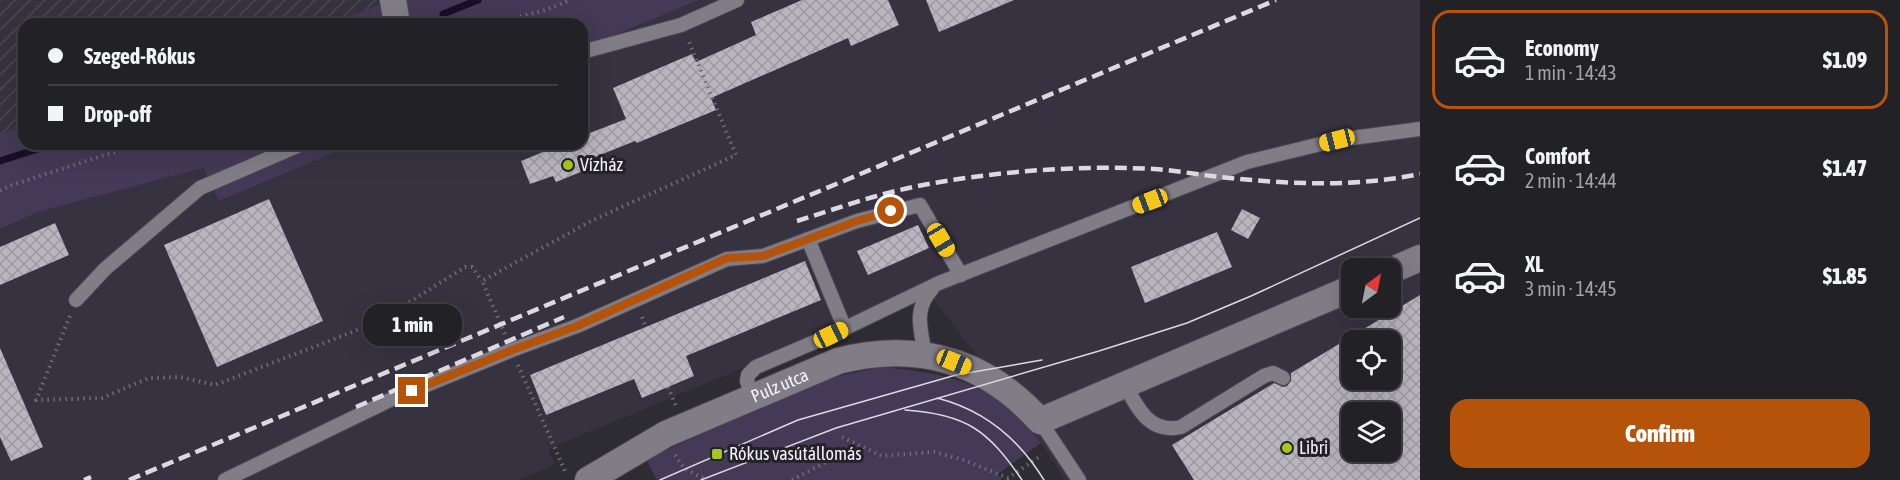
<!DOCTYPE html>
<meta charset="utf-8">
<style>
:root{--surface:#222126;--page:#2a292e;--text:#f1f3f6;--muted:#a2a3a7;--line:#3f3e43;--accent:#b45309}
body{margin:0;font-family:"Asap Condensed",sans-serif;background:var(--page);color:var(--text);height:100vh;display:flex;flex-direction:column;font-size:22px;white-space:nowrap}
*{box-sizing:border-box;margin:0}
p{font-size:20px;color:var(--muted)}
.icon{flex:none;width:33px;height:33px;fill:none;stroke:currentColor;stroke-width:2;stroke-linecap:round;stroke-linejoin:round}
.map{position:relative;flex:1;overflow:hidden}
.details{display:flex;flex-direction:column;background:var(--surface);width:480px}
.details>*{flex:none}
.top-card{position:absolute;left:18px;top:18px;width:570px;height:132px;border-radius:18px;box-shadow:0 6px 24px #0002,0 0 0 2px var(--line);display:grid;align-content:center;height:132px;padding:0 30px;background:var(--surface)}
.needle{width:39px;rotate:32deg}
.tools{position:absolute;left:1341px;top:258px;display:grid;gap:12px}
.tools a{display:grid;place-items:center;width:60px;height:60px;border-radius:12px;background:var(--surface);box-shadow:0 6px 24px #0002,0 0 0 2px var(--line);font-size:30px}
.end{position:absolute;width:27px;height:27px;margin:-14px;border:8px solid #b45309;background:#fff;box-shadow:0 0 0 3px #fff}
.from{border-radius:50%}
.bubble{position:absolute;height:42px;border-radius:18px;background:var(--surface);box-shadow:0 6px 24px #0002,0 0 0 2px var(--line);font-size:20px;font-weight:800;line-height:42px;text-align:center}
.car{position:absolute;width:18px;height:36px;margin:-18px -9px;border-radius:8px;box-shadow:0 0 4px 2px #0007;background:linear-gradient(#f5c518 24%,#345 0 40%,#f5c518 0 76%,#345 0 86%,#f5c518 0)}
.top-card b{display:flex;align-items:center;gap:21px;height:57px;font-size:22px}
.top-card b+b{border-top:2px solid var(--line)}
.top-card i{width:15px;height:15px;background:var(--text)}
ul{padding:10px 0 0;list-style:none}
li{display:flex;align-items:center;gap:18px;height:99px;margin:0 12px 9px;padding:0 18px;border:3px solid transparent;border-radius:18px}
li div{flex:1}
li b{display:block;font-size:22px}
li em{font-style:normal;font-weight:800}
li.selected{border-color:var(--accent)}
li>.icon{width:54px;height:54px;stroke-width:1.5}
.button{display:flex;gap:12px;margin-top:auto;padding:12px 30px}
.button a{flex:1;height:69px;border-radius:18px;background:var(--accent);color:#fff;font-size:24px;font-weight:800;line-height:69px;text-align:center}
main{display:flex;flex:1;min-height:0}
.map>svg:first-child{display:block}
.built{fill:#373240;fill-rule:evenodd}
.industrial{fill:url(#industrial-furrows)}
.grass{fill:#443956}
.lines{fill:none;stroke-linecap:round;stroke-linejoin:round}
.stream{stroke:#190e29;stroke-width:7}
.building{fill:url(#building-cross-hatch);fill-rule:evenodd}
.lane-casing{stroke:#4c4a50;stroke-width:16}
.street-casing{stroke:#4c4a50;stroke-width:28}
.path{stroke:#6f6d74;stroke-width:4;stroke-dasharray:1.5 4.5;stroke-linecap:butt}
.lane{stroke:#807d87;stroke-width:14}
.street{stroke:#807d87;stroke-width:26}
.tram{stroke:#dcdae0;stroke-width:1.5}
.rail{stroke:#dcdae0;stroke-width:4.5;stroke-dasharray:12 6;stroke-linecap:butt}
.route{stroke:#b45309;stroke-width:8}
.poi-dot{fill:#a8c71d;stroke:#242229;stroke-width:2}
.labels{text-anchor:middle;stroke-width:6;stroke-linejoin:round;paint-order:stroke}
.poi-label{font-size:18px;fill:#f5f3f9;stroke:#242229;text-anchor:start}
.street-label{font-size:18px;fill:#f5f3f9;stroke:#242229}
</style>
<main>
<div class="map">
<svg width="1420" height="480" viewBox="0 0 1420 480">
<defs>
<pattern id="industrial-furrows" width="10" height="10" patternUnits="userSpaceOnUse" patternTransform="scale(1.5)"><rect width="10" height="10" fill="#373240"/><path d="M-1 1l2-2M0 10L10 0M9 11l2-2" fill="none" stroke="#4b4653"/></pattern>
<pattern id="building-cross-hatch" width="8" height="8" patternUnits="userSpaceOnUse" patternTransform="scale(1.5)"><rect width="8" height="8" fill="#b9b5bf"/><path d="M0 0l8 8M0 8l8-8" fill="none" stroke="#9d9aa2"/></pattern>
</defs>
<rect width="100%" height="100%" fill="#2e2c33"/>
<path class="built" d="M698 0H1420V480H1065L1041 443 1023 422 1003 403 979 388 995 379 927 291 548 449 555 465 517 480H0V229L38 212 203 168 219 201 355 144H582V49ZM1352 268H1390V308H1352ZM1352 340H1390V380H1352ZM1352 412H1390V452H1352Z"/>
<path class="industrial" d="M0 0H386V3L325 24H24V126L0 134Z"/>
<path class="grass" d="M386 0H698L582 49V24H325L386 3Z
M24 126V144H355L219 201 203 168 38 212 0 229V134Z
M882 367C923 371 968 377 1002 402 1017 413 1029 429 1041 443L998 474 1002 480H657L646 459 828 378Z"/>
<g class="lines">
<path class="stream" d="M443 14 478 0
M0 161 53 144"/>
</g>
<path class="building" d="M802 0H888L899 25 851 46 848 38 711 98 716 110 637 143 635 141 585 161 588 169 556 182 553 176 530 184 521 161 543 152 541 144H582V136L626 119 613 88 692 54 696 62 756 35 751 22Z
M926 0H1014L939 32Z
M269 199 323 321 217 367 164 245Z
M1242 209 1260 218 1248 239 1231 230Z
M55 223 69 255 0 285V247Z
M918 225 929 248 868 275 857 251Z
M1217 232 1232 267 1145 303 1131 267Z
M805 261 821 300 686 356 694 376 642 398 634 379 546 415 530 375Z
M1420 295V480H1194L1172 445 1274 383 1283 387 1287 386 1291 381V373ZM1352 340H1390V380H1352ZM1352 412H1390V452H1352Z
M0 348 43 447 11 461 0 437Z"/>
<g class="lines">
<defs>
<path id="lane" d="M582 52 681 25 737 0
M808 239 845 329
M76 300 105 269 200 188 302 144
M925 355C921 330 913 309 932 289
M1125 385C1138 409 1150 434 1181 427L1264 376 1273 373 1283 378
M753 397 747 381 748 375 756 367 831 335 939 283 1247 162 1337 140 1420 129
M1040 421 1079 480
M225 480 392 399 512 350 577 326 727 259 763 256 857 221 920 205 961 275"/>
<g id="street">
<path d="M393 0 397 24"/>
<path d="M1390 271 1420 258"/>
<path id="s1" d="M588 480 666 434 838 361C918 341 985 360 1040 421L1352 288"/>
</g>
</defs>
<use href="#lane" class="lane-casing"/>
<use href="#street" class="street-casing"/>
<path class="path" d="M491 24 546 10 570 0
M0 191 12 185 139 144
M70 316 36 400 102 398 149 378 180 377 215 385 355 331 397 310 465 267H472L482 281
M642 317 646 327
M505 334 482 281 591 221 736 155 689 42
M518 365 565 471
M668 387 676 406
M842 437 882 456 934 452 964 460 1008 478 1042 455
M675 455 685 469 707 480
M792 480 826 462"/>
<use href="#lane" class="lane"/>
<use href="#street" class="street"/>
<path class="tram" d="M937 398C984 410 1019 439 1044 480
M905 410C966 414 988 430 1022 480
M660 480 798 420 956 375 1042 360
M701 480 836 428 1099 351 1187 323 1251 296 1420 218"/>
<path class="rail" d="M797 221C838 208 880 193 923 185 999 171 1077 165 1154 169 1173 170 1193 174 1212 176 1281 184 1351 188 1420 174
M356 407 564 317
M84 480 91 477
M129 480 1276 0"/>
</g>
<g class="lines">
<path class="route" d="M412 391 512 350 577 326 727 258 763 256 857 221 891 211"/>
</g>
<g class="poi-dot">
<circle cx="568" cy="165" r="6"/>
<circle cx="1287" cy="448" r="6"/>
<rect x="711" y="448" width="12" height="12" rx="3"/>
</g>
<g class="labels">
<g class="poi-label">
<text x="580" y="171">Vízház</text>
<text x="1299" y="454">Libri</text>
<text x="729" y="460">Rókus vasútállomás</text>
</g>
<g class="street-label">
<text dy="6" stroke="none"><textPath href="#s1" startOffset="214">Pulz utca</textPath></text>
</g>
</g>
</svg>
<div class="tools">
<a><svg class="needle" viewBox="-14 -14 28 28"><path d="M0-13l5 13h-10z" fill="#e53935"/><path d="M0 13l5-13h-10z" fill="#a2a3a7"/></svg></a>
<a><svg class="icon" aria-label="locate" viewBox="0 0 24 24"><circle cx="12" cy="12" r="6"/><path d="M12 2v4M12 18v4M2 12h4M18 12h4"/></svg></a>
<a><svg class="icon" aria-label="layers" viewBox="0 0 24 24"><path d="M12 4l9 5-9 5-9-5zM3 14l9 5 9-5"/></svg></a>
</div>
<i class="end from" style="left:891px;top:211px"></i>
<i class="end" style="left:412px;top:391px"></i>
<div class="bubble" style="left:363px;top:304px;width:99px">1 min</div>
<i class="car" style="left:1337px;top:140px;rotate:256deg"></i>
<i class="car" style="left:1150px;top:201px;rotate:249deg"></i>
<i class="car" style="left:941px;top:240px;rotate:149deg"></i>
<i class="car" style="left:831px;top:335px;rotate:65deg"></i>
<i class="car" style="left:954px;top:362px;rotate:112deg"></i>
<div class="top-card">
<b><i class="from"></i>Szeged-Rókus</b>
<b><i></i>Drop-off</b>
</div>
</div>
<section class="details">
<ul>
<li class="selected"><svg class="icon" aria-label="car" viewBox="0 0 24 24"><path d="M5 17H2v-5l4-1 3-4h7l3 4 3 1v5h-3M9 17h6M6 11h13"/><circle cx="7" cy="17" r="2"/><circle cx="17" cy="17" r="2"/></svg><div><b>Economy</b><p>1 min · 14:43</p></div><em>$1.09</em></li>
<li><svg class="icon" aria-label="car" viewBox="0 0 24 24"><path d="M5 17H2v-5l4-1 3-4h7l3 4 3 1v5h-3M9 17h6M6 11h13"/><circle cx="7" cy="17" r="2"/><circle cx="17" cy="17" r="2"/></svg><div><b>Comfort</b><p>2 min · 14:44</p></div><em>$1.47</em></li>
<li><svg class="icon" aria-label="car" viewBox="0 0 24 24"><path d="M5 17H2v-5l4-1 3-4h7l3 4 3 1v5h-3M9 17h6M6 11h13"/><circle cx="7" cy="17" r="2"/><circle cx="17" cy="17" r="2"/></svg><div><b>XL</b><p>3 min · 14:45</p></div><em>$1.85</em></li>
</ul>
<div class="button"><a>Confirm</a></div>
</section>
</main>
